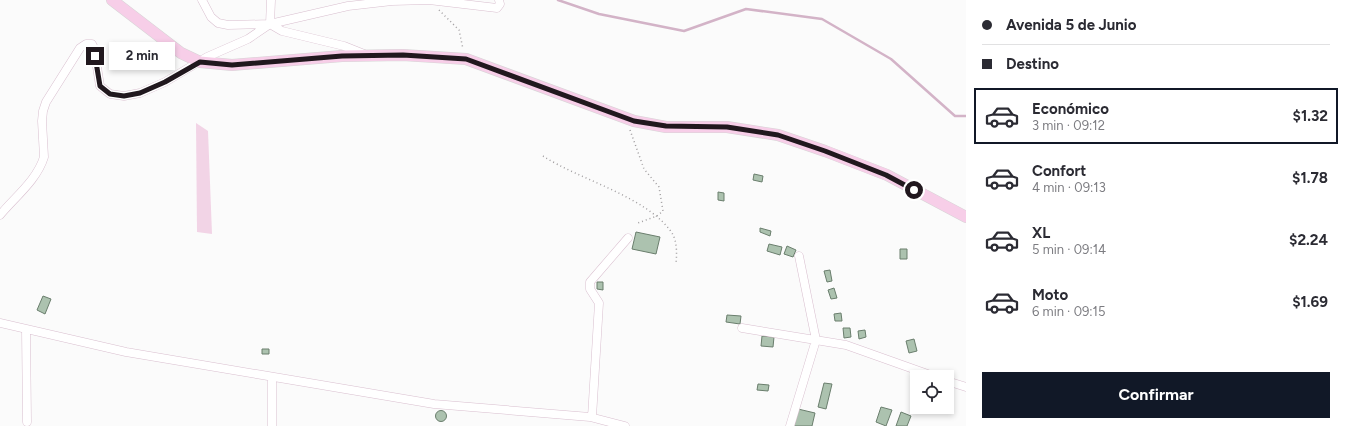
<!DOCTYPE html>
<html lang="es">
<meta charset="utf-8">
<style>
:root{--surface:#fff;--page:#f7f7f7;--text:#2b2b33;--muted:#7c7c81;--line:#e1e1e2;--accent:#111827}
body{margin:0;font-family:Figtree,sans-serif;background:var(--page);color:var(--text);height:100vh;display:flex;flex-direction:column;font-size:15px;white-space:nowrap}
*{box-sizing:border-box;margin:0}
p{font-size:13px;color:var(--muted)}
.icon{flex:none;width:22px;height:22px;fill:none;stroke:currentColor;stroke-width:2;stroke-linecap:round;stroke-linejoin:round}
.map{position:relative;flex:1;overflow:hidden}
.drawer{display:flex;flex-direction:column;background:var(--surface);width:380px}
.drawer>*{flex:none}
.guide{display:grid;align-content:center;height:88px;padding:0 16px;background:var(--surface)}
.tools{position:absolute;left:910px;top:370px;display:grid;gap:8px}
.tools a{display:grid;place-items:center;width:44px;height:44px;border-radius:0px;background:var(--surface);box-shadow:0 2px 6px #0003;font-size:20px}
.end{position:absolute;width:18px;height:18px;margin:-9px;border:5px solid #21181e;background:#fff;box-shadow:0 0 0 2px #fff}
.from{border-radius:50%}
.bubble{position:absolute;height:28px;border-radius:0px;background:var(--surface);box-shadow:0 2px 6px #0003;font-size:13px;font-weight:700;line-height:28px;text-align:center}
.guide b{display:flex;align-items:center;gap:14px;height:38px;font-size:15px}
.guide b+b{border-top:1px solid var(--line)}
.guide i{width:10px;height:10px;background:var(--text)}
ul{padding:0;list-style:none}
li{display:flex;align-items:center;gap:12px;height:56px;margin:0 8px 6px;padding:0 8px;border:2px solid transparent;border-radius:0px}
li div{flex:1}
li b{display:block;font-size:15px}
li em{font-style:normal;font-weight:700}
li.current{border-color:var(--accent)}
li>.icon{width:36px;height:36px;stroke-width:1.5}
.action{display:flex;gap:8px;margin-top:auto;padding:8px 16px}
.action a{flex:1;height:46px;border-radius:0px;background:var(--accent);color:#fff;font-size:16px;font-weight:700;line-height:46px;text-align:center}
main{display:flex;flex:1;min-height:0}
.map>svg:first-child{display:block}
.green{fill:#f2d4e6}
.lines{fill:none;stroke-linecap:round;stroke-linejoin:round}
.stream{stroke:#d3b3c7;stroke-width:2.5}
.building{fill:#acc2af;stroke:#6a7e6d}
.minor-casing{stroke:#d9bfcf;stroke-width:9}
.major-casing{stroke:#d7d5d6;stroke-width:12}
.path{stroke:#a19ea0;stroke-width:1.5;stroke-dasharray:1 3;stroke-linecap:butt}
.minor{stroke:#fff;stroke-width:8}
.major{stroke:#f7cee8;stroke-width:11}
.route{stroke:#21181e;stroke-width:5}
</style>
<main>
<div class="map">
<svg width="966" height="426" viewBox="0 0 966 426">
<rect width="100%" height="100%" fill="#fbfbfb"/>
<path class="green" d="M196 123 208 131 212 234 197 232Z"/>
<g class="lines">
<path class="stream" d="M558 0 599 14 684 31 746 9 822 19 891 59 955 116H966"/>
</g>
<path class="building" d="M754 174 763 176 762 182 753 180Z
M718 192 724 193V201L718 200Z
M760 228 771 231 770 236 760 232Z
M636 232 660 237 656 254 632 249Z
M769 244 782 247 780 255 767 251Z
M787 246 796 250 793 257 784 254Z
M900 249H907V259H900Z
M830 270 832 281 827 282 824 271Z
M597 282H603V290L597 289Z
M834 288 837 298 831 299 828 290Z
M43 296 51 299 45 314 37 310Z
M841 313 842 321H835L834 314Z
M727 315 741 316 740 324 726 322Z
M843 328H850L851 337 844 338Z
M865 330 866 337 859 339 858 331Z
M762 336 774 337 773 347 761 346Z
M914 339 917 351 909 353 906 341Z
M262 349H269V354H262Z
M824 383 832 384 826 409 818 407Z
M758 384 769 385 768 391 757 390Z
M881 407 892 410 886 426 876 422Z
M798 409 815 413 812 426H794Z
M435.5 416a5.5 5.5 0 1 1 11 0a5.5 5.5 0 1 1-11 0Z
M901 412 911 416 907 426H896Z"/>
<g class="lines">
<defs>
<path id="minor" d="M202 0 211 17 218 23 228 25 270 24 348 6 392 1 429 0 497 8 500 4 499 0
M270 24 282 31 344 46 364 54
M270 24 271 0
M0 215C15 197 37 180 44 157L42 121 43 111 46 102 80 48 86 44H92L94 48 100 86 110 94 124 96 140 93 165 82 207 57 248 39 270 24
M0 323 126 352 434 404 590 417 625 426
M742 328 846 345 936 377
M26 329 27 422
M947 381 966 387
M592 417 599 303 590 289V282L628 238
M272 426V377
M790 426 816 340 799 256"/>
<path id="major" d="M112 0 181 53 200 62 232 65 342 56 403 55 466 59 634 121 666 127H727L778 135 825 151 887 175 966 217"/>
</defs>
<use href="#minor" class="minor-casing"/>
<use href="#major" class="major-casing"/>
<path class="path" d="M439 10 459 30 463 49
M630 130 644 169 659 187 663 211 657 216 638 223
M543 156C580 180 648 197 672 233 677 241 677 254 676 263"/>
<use href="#minor" class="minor"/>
<use href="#major" class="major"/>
</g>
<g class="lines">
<path class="route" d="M95 56 100 86 110 94 124 96 140 93 165 82 200 62 232 65 342 56 403 55 466 59 634 121 666 126 727 127 778 135 825 151 886 175 914 190"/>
</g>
</svg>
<div class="tools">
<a><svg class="icon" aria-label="locate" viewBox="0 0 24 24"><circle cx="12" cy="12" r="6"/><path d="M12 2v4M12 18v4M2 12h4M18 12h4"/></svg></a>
</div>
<i class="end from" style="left:914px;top:190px"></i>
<i class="end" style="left:95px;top:56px"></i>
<div class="bubble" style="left:109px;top:42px;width:66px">2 min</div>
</div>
<section class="drawer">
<div class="guide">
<b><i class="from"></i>Avenida 5 de Junio</b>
<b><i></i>Destino</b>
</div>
<ul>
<li class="current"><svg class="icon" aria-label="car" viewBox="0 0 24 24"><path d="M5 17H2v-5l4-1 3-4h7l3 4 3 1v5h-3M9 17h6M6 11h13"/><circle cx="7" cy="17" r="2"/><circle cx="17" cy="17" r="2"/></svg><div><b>Económico</b><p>3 min · 09:12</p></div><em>$1.32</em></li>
<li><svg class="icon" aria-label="car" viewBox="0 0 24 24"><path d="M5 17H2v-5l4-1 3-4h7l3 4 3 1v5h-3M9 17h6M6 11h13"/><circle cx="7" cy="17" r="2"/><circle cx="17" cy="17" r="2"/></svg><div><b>Confort</b><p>4 min · 09:13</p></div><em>$1.78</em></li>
<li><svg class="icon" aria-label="car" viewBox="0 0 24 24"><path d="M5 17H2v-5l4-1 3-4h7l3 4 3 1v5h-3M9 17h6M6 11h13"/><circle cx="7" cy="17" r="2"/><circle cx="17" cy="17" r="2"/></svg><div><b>XL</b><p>5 min · 09:14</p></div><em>$2.24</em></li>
<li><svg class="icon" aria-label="car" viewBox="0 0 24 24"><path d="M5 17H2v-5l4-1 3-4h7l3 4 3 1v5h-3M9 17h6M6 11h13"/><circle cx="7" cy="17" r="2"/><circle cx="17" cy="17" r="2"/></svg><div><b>Moto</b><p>6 min · 09:15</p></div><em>$1.69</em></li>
</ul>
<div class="action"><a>Confirmar</a></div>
</section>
</main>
